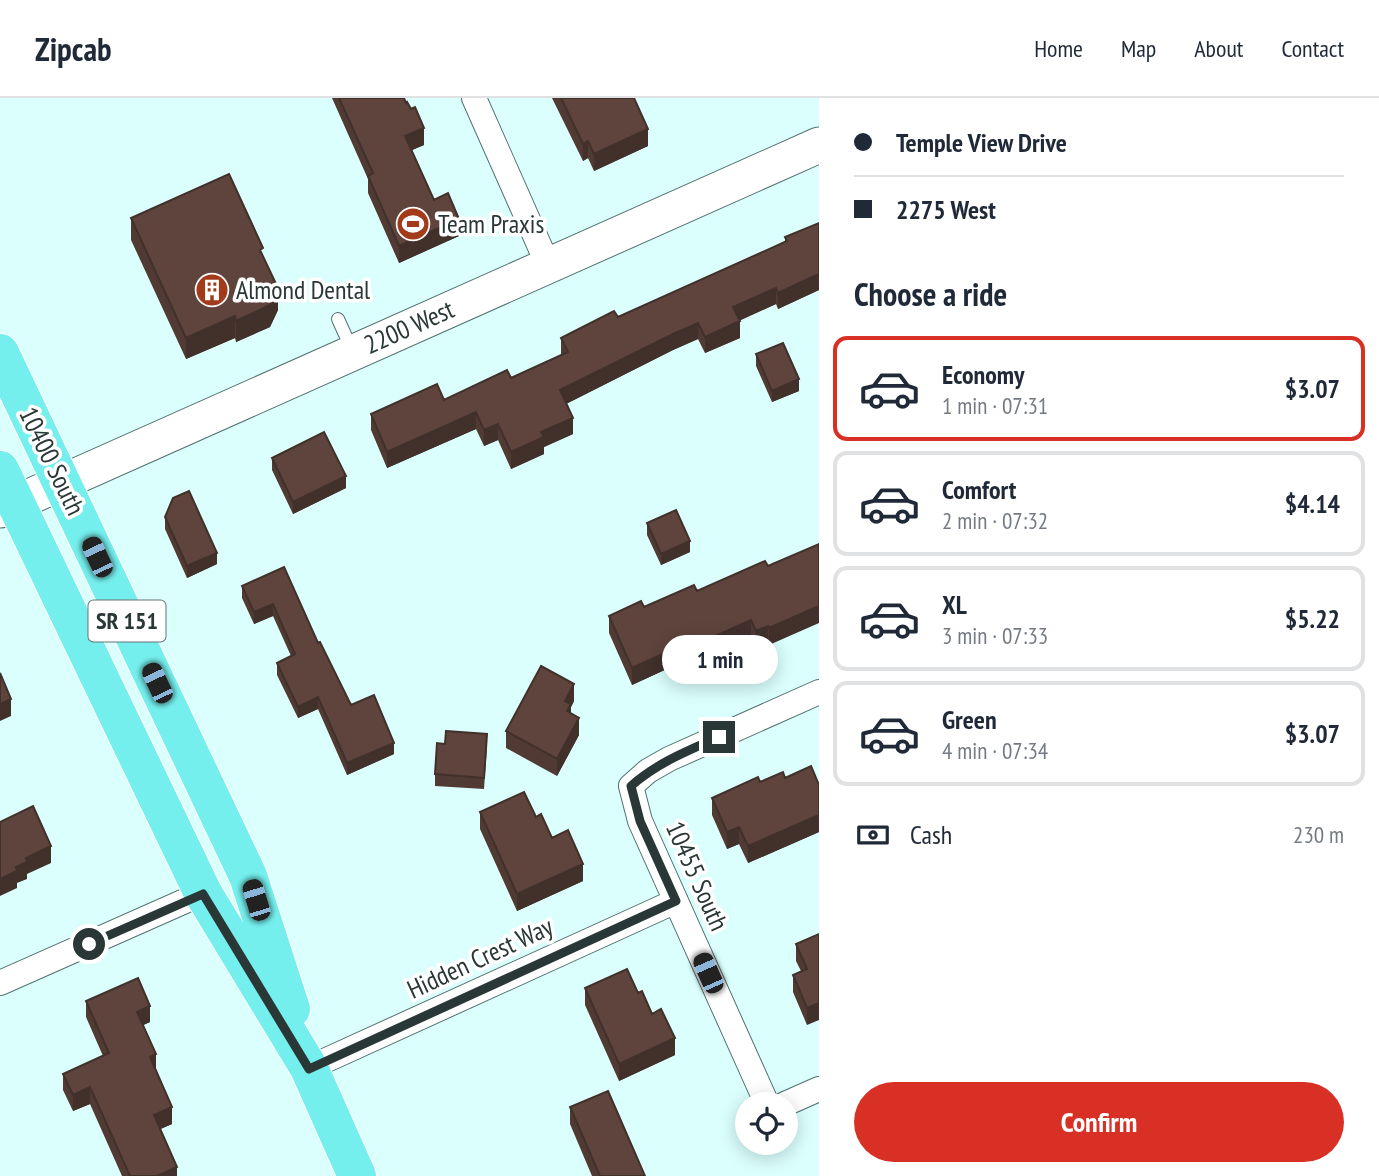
<!DOCTYPE html>
<meta charset="utf-8">
<style>
:root{--surface:#fff;--page:#f2f2f3;--text:#1f2937;--muted:#747a83;--line:#e0e1e3;--accent:#d93025}
body{margin:0;font-family:"PT Sans Narrow",sans-serif;background:var(--page);color:var(--text);height:100vh;display:flex;flex-direction:column;font-size:26px;white-space:nowrap}
*{box-sizing:border-box;margin:0}
p{font-size:23px;color:var(--muted)}
.icon{flex:none;width:38px;height:38px;fill:none;stroke:currentColor;stroke-width:2;stroke-linecap:round;stroke-linejoin:round}
.map{position:relative;flex:1;overflow:hidden}
.drawer{display:flex;flex-direction:column;background:var(--surface);width:560px}
.drawer>*{flex:none}
.top-card{display:grid;align-content:center;height:154px;padding:0 35px;background:var(--surface)}
.fabs{position:absolute;left:735px;top:994px;display:grid;gap:14px}
.fabs a{display:grid;place-items:center;width:63px;height:63px;border-radius:50%;background:var(--surface);box-shadow:0 4px 18px #0003;font-size:35px}
.end{position:absolute;width:32px;height:32px;margin:-16px;border:9px solid #293736;background:#fff;box-shadow:0 0 0 4px #fff}
.from{border-radius:50%}
.bubble{position:absolute;height:49px;border-radius:24px;background:var(--surface);box-shadow:0 4px 18px #0003;font-size:23px;font-weight:800;line-height:49px;text-align:center}
.car{position:absolute;width:21px;height:42px;margin:-21px -10px;border-radius:9px;box-shadow:0 0 5px 2px #0007;background:linear-gradient(#222 24%,#8ab4d8 0 40%,#222 0 76%,#8ab4d8 0 86%,#222 0)}
.top-card b{display:flex;align-items:center;gap:24px;height:66px;font-size:26px}
.top-card b+b{border-top:2px solid var(--line)}
.top-card i{width:18px;height:18px;background:var(--text)}
ul{padding:0;list-style:none}
li{display:flex;align-items:center;gap:21px;height:105px;margin:0 14px 10px;padding:0 21px;border:4px solid var(--line);border-radius:14px}
li div{flex:1}
li b{display:block;font-size:26px}
li em{font-style:normal;font-weight:800}
li.current{border-color:var(--accent)}
li>.icon{width:63px;height:63px;stroke-width:1.5}
h2{padding:0 35px;font-size:32px;line-height:84px}
.pay{display:flex;align-items:center;gap:18px;height:77px;padding:0 35px;font-size:26px}
.pay p{margin-inline-start:auto}
.action{display:flex;gap:14px;margin-top:auto;padding:14px 35px}
.action a{flex:1;height:80px;border-radius:42px;background:var(--accent);color:#fff;font-size:28px;font-weight:800;line-height:80px;text-align:center}
header{display:flex;align-items:center;gap:42px;box-sizing:border-box;height:98px;padding:0 35px;background:var(--surface);border-bottom:2px solid var(--line)}
header strong{font-size:33px}
nav{display:flex;gap:38px;margin-inline-start:auto;font-size:24px}
main{display:flex;flex:1;min-height:0}
.map>svg:first-child{display:block}
.lines{fill:none;stroke-linecap:round;stroke-linejoin:round}
.lane-casing{stroke:#517170;stroke-width:14}
.street-casing{stroke:#517170;stroke-width:26}
.secondary-casing{stroke:#517170;stroke-width:37}
.primary-casing{stroke:#fff;stroke-width:40}
.lane{stroke:#fff;stroke-width:12}
.street{stroke:#fff;stroke-width:24}
.secondary{stroke:#fff;stroke-width:35}
.primary{stroke:#74efed;stroke-width:38}
.wall{fill:#513a34}
.shaded-wall{fill:#42302b}
.building{fill:#5e443d;stroke:#42302b;stroke-width:2}
.route{stroke:#293736;stroke-width:9}
.labels{text-anchor:middle;stroke-width:7;stroke-linejoin:round;paint-order:stroke}
.shield{fill:#fff;stroke:#697372;stroke-width:2}
.shield-label{font-size:24px;font-weight:bold;fill:#293736}
.poi-label{font-size:26px;fill:#293736;stroke:#fff;text-anchor:start}
.street-label{font-size:26px;fill:#293736;stroke:#fff}
</style>
<header>
<strong>Zipcab</strong>
<nav><a>Home</a><a>Map</a><a>About</a><a>Contact</a></nav>
</header>
<main>
<div class="map">
<svg width="819" height="1078" viewBox="0 0 819 1078">
<rect width="100%" height="100%" fill="#dafffd"/>
<g class="lines">
<defs>
<path id="lane" d="M338 221 353 254"/>
<path id="street" d="M474 0 548 167
M0 885 203 795
M309 970 676 803
M767 1006 640 723 631 688 648 673 669 661 819 594
M785 1006 819 991"/>
<path id="secondary" d="M0 412 819 47"/>
<path id="primary" d="M0 255 248 778 291 911
M0 372 203 795 309 970 357 1078"/>
</defs>
<use href="#lane" class="lane-casing"/>
<use href="#street" class="street-casing"/>
<use href="#secondary" class="secondary-casing"/>
<use href="#primary" class="primary-casing"/>
<use href="#lane" class="lane"/>
<use href="#street" class="street"/>
<use href="#secondary" class="secondary"/>
<use href="#primary" class="primary"/>
</g>
<path class="wall" d="M332 0H404L424 47 412 52 434 102 459 138 399 165 368 95V81Z
M552 0H634L648 48 594 73 588 60 583 63Z
M131 120 263 157 278 212 270 229 236 244 235 240 186 261 131 142Z
M819 125V192L778 211 776 206 739 223 740 240 705 255 698 241 673 252 566 306 573 336 544 349V356L511 371 498 342 484 348 476 331 387 370 371 332V316L444 302 511 280 561 257V240L618 219 785 144V139Z
M756 256 799 293 772 304 756 268Z
M272 360 346 390 293 416 272 372Z
M165 419 217 466 187 480 165 431Z
M647 425 690 454 661 467 647 437Z
M819 446 769 547 768 545 756 550 751 539 684 569 682 564 632 587 609 535V518L644 509 697 493 768 468Z
M284 469 318 545 351 607 394 656 347 677 318 611 298 620 277 577V565L291 558 273 518 254 526 242 500V488Z
M574 603 571 609V616L579 637 557 678 506 650V633Z
M487 648 484 691 435 688V676Z
M760 684 819 687V734L748 765 739 746 727 751 712 717V700Z
M480 714 536 719 583 783 517 813 480 731Z
M819 836 807 927 793 894V877L801 873 796 863V846Z
M585 890 638 895 652 916 675 957 619 983 585 907Z
M86 903 150 924 143 927 172 1026 160 1031 177 1078H122L90 1006 73 1013 63 992V976L103 958 86 919Z
M570 1009 645 1078H592L570 1026Z"/>
<path class="shaded-wall" d="M424 30V47L405 55V38Z
M648 31V48L594 73V56Z
M588 43V60L583 63V46Z
M459 121V138L399 165V148Z
M819 176V192L778 211V195Z
M278 190V212L270 229 236 244V223Z
M776 190V206L733 225V209Z
M235 218V240L186 261V240Z
M740 223V240L705 255V239Z
M698 225V241L673 252 560 309V292L673 236Z
M799 281V293L772 304V293Z
M476 314V331L387 370V354Z
M573 320V336L544 349V356L511 371V354L541 334Z
M498 326V342L484 348V332Z
M346 378V390L293 416V404Z
M690 443V454L661 467V456Z
M217 455V466L187 480V468Z
M273 506V518L254 526V514Z
M819 508V525L769 547V530Z
M751 522V539L684 569V552Z
M768 528V545L756 550V533Z
M682 547V564L632 587V570Z
M574 586V603L571 609V623L567 630 565 603Z
M318 599V611L298 620V609Z
M11 601V618L0 623V606Z
M579 620V637L557 678V661Z
M394 645V656L347 677V665Z
M819 717V734L748 765V748Z
M739 729V746L727 751V734Z
M51 748V765L27 776V781L17 785V790L0 798V781L26 760Z
M583 766V783L517 813V796Z
M819 905V922L807 927V910Z
M150 908V924L137 930V914Z
M675 940V957L619 983V966Z
M156 956V972L150 959Z
M90 989V1006L73 1013V997Z
M172 1009V1026L154 1034V1017Z
M177 1069V1078H157Z"/>
<path class="building" d="M339 0H404L406 5 407 4 411 11 415 9 424 30 405 38 434 102 448 95 459 121 399 148 368 78 373 75Z
M561 0H634L648 31 594 56 588 43 583 46Z
M229 76 263 150 260 152 278 190 270 207 236 223 235 218 186 240 131 120Z
M819 125V176L778 195 776 190 733 209 740 223 705 239 698 225 673 236 560 292 573 320 541 334 544 339 511 354 498 326 484 332 476 314 387 354 371 316 437 286 444 302 507 272 511 280 568 254 561 240 614 213 618 219 787 143 785 139Z
M783 245 799 281 772 293 756 256Z
M324 334 346 378 293 404 272 360Z
M189 393 217 455 187 468 165 419 173 400Z
M676 412 690 443 661 456 647 425Z
M819 446V508L769 530 768 528 756 533 751 522 684 552 682 547 632 570 609 518 641 503 644 509 694 487 697 493 765 463 768 468Z
M284 469 318 545 320 544 351 607 374 597 394 645 347 665 318 599 298 609 277 565 295 556 273 506 254 514 242 488Z
M541 568 574 586 565 603 571 606 567 613 579 620 557 661 506 633Z
M0 575 11 601 0 606Z
M446 633 487 636 484 680 435 676 437 645 445 646Z
M811 668 819 687V717L748 748 739 729 727 734 712 700 758 679 760 684 783 674 785 680Z
M524 694 536 719 541 716 552 740 568 732 583 766 517 796 480 714Z
M33 708 51 748 26 760 27 764 16 769 17 773 0 781V724Z
M819 836V905L807 910 793 877 807 871 796 846Z
M627 871 638 895 642 893 652 916 661 911 675 940 619 966 585 890Z
M138 880 150 908 137 914 156 956 150 959 172 1009 154 1017 177 1069 157 1078H130L90 989 73 997 63 976 109 955 86 903Z
M608 993 645 1078H600L570 1009Z"/>
<g class="lines">
<path class="route" d="M89 846 203 796 309 971 676 803 640 723 631 688C657 665 687 653 719 639"/>
</g>
<defs>
<symbol id="stadium-disc" viewBox="-11 -11 22 22"><circle r="9.5" fill="#a23b1a" stroke="#fff"/><path d="M0-5a6.5 5 0 1 0 0 10a6.5 5 0 1 0 0-10ZM-3.5-1.8h7v3.6h-7Z" fill="#fff"/></symbol>
<symbol id="building-disc" viewBox="-11 -11 22 22"><circle r="9.5" fill="#a23b1a" stroke="#fff"/><path d="M-4-6H4V6H1V3H-1V6H-4ZM-2.5-4.3h1.7v1.8h-1.7ZM.8-4.3h1.7v1.8H.8ZM-2.5-1h1.7V.8h-1.7ZM.8-1h1.7V.8H.8Z" fill="#fff"/></symbol>
</defs>
<g fill-rule="evenodd">
<use href="#stadium-disc" x="394" y="107" width="38" height="38"/>
<use href="#building-disc" x="193" y="173" width="38" height="38"/>
</g>
<g class="labels">
<rect class="shield" x="88.5" y="502.5" width="77" height="41" rx="5"/>
<g class="shield-label">
<text x="127" y="531">SR 151</text>
</g>
<g class="poi-label">
<text x="438" y="135">Team Praxis</text>
<text x="236" y="201">Almond Dental</text>
</g>
<g class="street-label">
<text transform="translate(409 229) rotate(-24)" y="9">2200 West</text>
<text transform="translate(52 363) rotate(64)" y="9">10400 South</text>
<text transform="translate(697 778) rotate(66)" y="9">10455 South</text>
<text transform="translate(480 860) rotate(-25)" y="9">Hidden Crest Way</text>
</g>
</g>
</svg>
<div class="fabs">
<a><svg class="icon" aria-label="locate" viewBox="0 0 24 24"><circle cx="12" cy="12" r="6"/><path d="M12 2v4M12 18v4M2 12h4M18 12h4"/></svg></a>
</div>
<i class="end from" style="left:89px;top:846px"></i>
<i class="end" style="left:719px;top:639px"></i>
<div class="bubble" style="left:662px;top:537px;width:116px">1 min</div>
<i class="car" style="left:97px;top:459px;rotate:335deg"></i>
<i class="car" style="left:157px;top:585px;rotate:335deg"></i>
<i class="car" style="left:256px;top:802px;rotate:343deg"></i>
<i class="car" style="left:708px;top:875px;rotate:336deg"></i>
</div>
<section class="drawer">
<div class="top-card">
<b><i class="from"></i>Temple View Drive</b>
<b><i></i>2275 West</b>
</div>
<h2>Choose a ride</h2>
<ul>
<li class="current"><svg class="icon" aria-label="car" viewBox="0 0 24 24"><path d="M5 17H2v-5l4-1 3-4h7l3 4 3 1v5h-3M9 17h6M6 11h13"/><circle cx="7" cy="17" r="2"/><circle cx="17" cy="17" r="2"/></svg><div><b>Economy</b><p>1 min · 07:31</p></div><em>$3.07</em></li>
<li><svg class="icon" aria-label="car" viewBox="0 0 24 24"><path d="M5 17H2v-5l4-1 3-4h7l3 4 3 1v5h-3M9 17h6M6 11h13"/><circle cx="7" cy="17" r="2"/><circle cx="17" cy="17" r="2"/></svg><div><b>Comfort</b><p>2 min · 07:32</p></div><em>$4.14</em></li>
<li><svg class="icon" aria-label="car" viewBox="0 0 24 24"><path d="M5 17H2v-5l4-1 3-4h7l3 4 3 1v5h-3M9 17h6M6 11h13"/><circle cx="7" cy="17" r="2"/><circle cx="17" cy="17" r="2"/></svg><div><b>XL</b><p>3 min · 07:33</p></div><em>$5.22</em></li>
<li><svg class="icon" aria-label="car" viewBox="0 0 24 24"><path d="M5 17H2v-5l4-1 3-4h7l3 4 3 1v5h-3M9 17h6M6 11h13"/><circle cx="7" cy="17" r="2"/><circle cx="17" cy="17" r="2"/></svg><div><b>Green</b><p>4 min · 07:34</p></div><em>$3.07</em></li>
</ul>
<div class="pay"><svg class="icon" aria-label="cash" viewBox="0 0 24 24"><path d="M3 7h18v10H3z"/><circle cx="12" cy="12" r="2"/></svg>Cash<p>230 m</p></div>
<div class="action"><a>Confirm</a></div>
</section>
</main>
